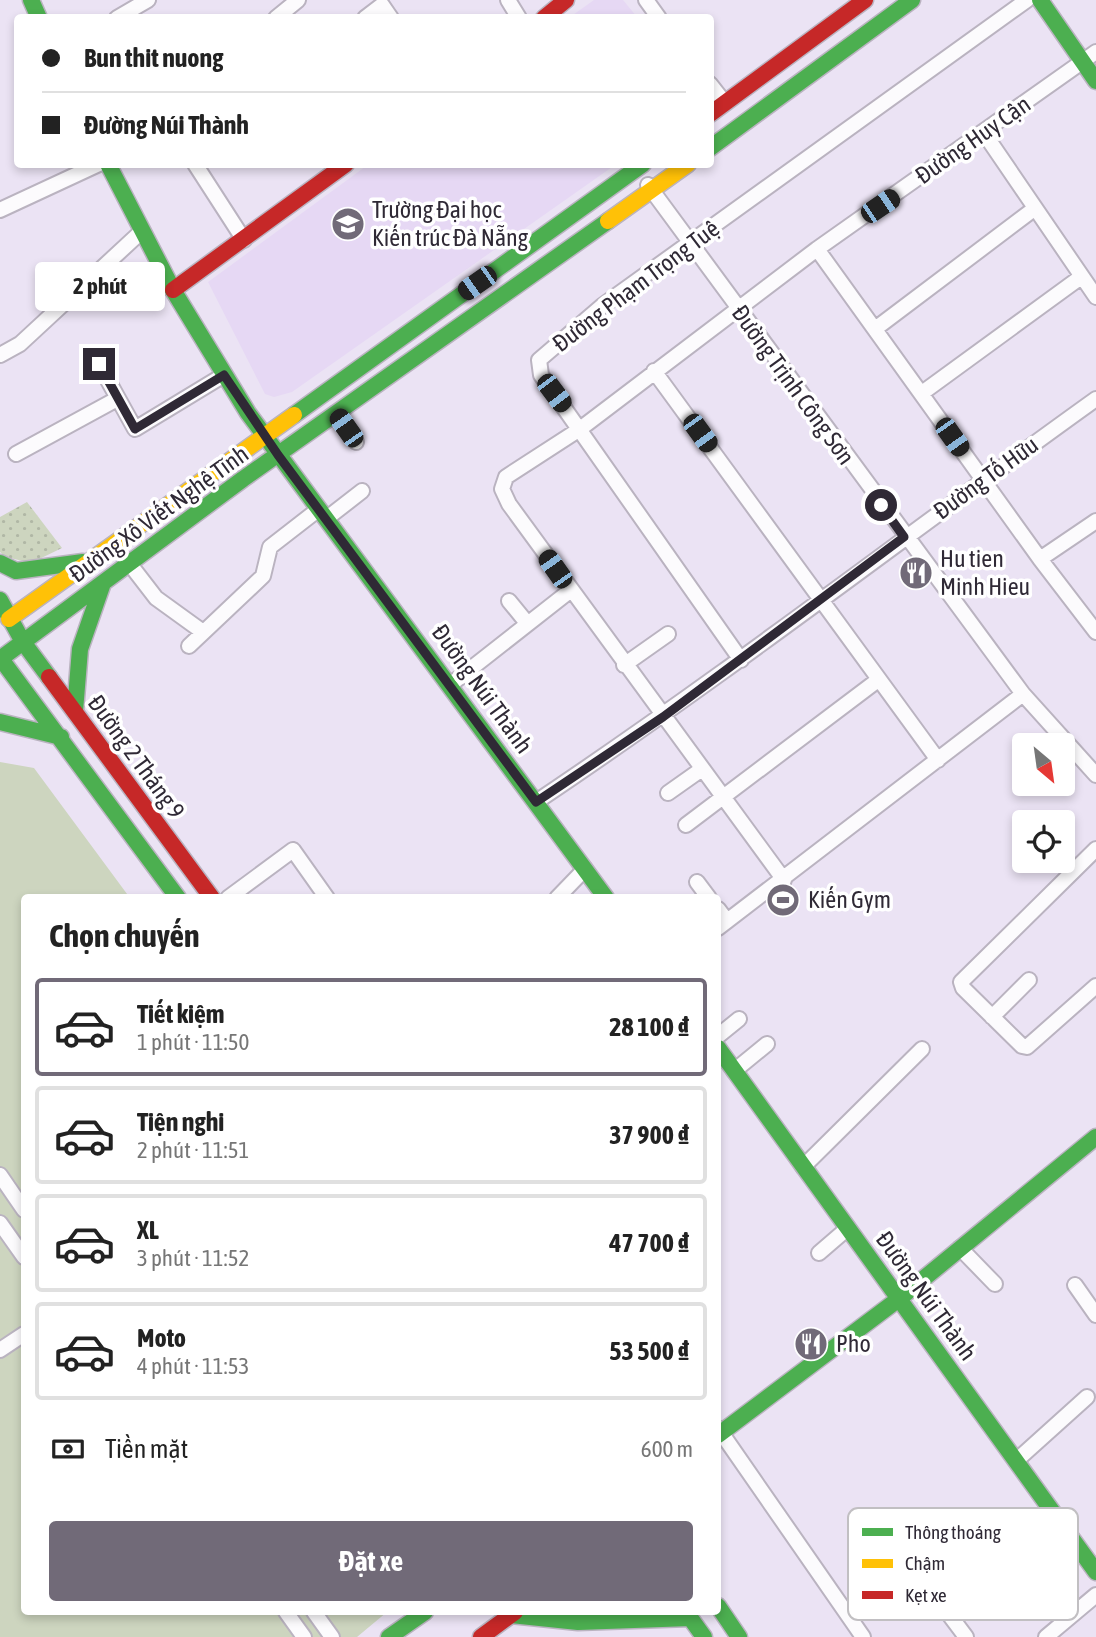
<!DOCTYPE html>
<html lang="vi">
<meta charset="utf-8">
<style>
:root{--surface:#fff;--page:#f6f6f6;--text:#222;--muted:#767676;--line:#e0e0e0;--accent:#716a78}
body{margin:0;font-family:"Asap Condensed",sans-serif;background:var(--page);color:var(--text);height:100vh;display:flex;flex-direction:column;font-size:26px;white-space:nowrap}
*{box-sizing:border-box;margin:0}
p{font-size:23px;color:var(--muted)}
.icon{flex:none;width:38px;height:38px;fill:none;stroke:currentColor;stroke-width:2;stroke-linecap:round;stroke-linejoin:round}
.map{position:relative;flex:1;overflow:hidden}
.side{position:absolute;left:21px;top:894px;width:700px;height:721px;display:flex;flex-direction:column;background:var(--surface);border-radius:7px;box-shadow:0 4px 10px #0003}
.side>*{flex:none}
.top-card{position:absolute;left:14px;top:14px;width:700px;height:154px;border-radius:7px;box-shadow:0 4px 10px #0003;display:grid;align-content:center;height:154px;padding:0 28px;background:var(--surface)}
.needle{width:46px;rotate:151deg}
.tools{position:absolute;left:1012px;top:733px;display:grid;gap:14px}
.tools a{display:grid;place-items:center;width:63px;height:63px;border-radius:7px;background:var(--surface);box-shadow:0 4px 10px #0003;font-size:35px}
.end{position:absolute;width:32px;height:32px;margin:-16px;border:9px solid #2f2935;background:#fff;box-shadow:0 0 0 4px #fff}
.from{border-radius:50%}
.bubble{position:absolute;height:49px;border-radius:7px;background:var(--surface);box-shadow:0 4px 10px #0003;font-size:23px;font-weight:700;line-height:49px;text-align:center}
.car{position:absolute;width:21px;height:42px;margin:-21px -10px;border-radius:9px;box-shadow:0 0 5px 2px #0007;background:linear-gradient(#222 24%,#8ab4d8 0 40%,#222 0 76%,#8ab4d8 0 86%,#222 0)}
.top-card b{display:flex;align-items:center;gap:24px;height:66px;font-size:26px}
.top-card b+b{border-top:2px solid var(--line)}
.top-card i{width:18px;height:18px;background:var(--text)}
ul{padding:0;list-style:none}
li{display:flex;align-items:center;gap:21px;height:98px;margin:0 14px 10px;padding:0 14px;border:4px solid var(--line);border-radius:7px}
li div{flex:1}
li b{display:block;font-size:26px}
li em{font-style:normal;font-weight:700}
li.selected{border-color:var(--accent)}
li>.icon{width:63px;height:63px;stroke-width:1.5}
h2{padding:0 28px;font-size:32px;line-height:84px}
.pay{display:flex;align-items:center;gap:18px;height:77px;padding:0 28px;font-size:26px}
.pay p{margin-inline-start:auto}
.button{display:flex;gap:14px;margin-top:auto;padding:14px 28px}
.button a{flex:1;height:80px;border-radius:7px;background:var(--accent);color:#fff;font-size:28px;font-weight:700;line-height:80px;text-align:center}
.map>svg:first-child{display:block}
.built{fill:#e6d8f4}
.green{fill:url(#green-dots)}
.pitch{fill:#cdd5bf}
.lines{fill:none;stroke-linecap:round;stroke-linejoin:round}
.street-casing{stroke:#bab3c0;stroke-width:18}
.fast-casing{stroke:#bab3c0;stroke-width:19}
.slow-casing{stroke:#bab3c0;stroke-width:19}
.jam-casing{stroke:#bab3c0;stroke-width:19}
.street{stroke:#fcfbfd;stroke-width:14}
.fast{stroke:#4caf50;stroke-width:16}
.slow{stroke:#ffc107;stroke-width:16}
.jam{stroke:#c62828;stroke-width:16}
.route{stroke:#2f2935;stroke-width:9}
.labels{text-anchor:middle;stroke-width:7;stroke-linejoin:round;paint-order:stroke}
.street-label{font-size:24px;fill:#2f2935;stroke:#fff}
.poi-label{font-size:24px;fill:#2f2935;stroke:#fff;text-anchor:start}
.key{fill:#fff;stroke:#c1bfc2;stroke-width:2}
.key-label{font-size:19px;fill:#2f2935}
</style>
<div class="map">
<svg width="1096" height="1637" viewBox="0 0 1096 1637">
<defs>
<pattern id="green-dots" width="8" height="8" patternUnits="userSpaceOnUse" patternTransform="scale(1.75)"><rect width="8" height="8" fill="#cdd5bf"/><path d="M2 2h.1M6 6h.1" fill="none" stroke="#b0b7a5" stroke-width="1.8" stroke-linecap="round"/></pattern>
</defs>
<rect width="100%" height="100%" fill="#ebe3f4"/>
<path class="built" d="M594 0H623L637 17H570Z
M369 164 615 165 292 392 274 397 265 394 208 282Z"/>
<path class="green" d="M27 502 62 548 31 563 6 557 0 552V517Z"/>
<path class="pitch" d="M0 762 34 768 130 898H24V1612H387L357 1637H0Z"/>
<g class="lines">
<defs>
<path id="street" d="M508 0 519 18
M646 0 659 18
M117 18 148 0
M276 18 298 0
M365 18 382 5 391 18
M710 84 725 103
M984 133 1096 297
M195 164 244 240
M648 185 1023 694 1096 775
M0 210 99 164
M817 249 1040 559 1096 632
M875 329 1034 209
M0 355 20 344 142 231
M99 364 135 429 224 375
M654 371 938 760
M922 393 1081 277
M336 413 356 442
M16 454 117 399
M326 519 362 491
M1040 559 1096 521
M129 563 156 598 203 632
M509 601 527 623
M189 646 263 576 270 547 319 509
M741 660 541 375 539 360 602 306 1027 0
M624 665 668 634
M450 685 571 590
M668 793 702 769
M536 802C727 674 909 533 1096 399
M686 825 878 680
M1096 849 961 982 963 988 1022 1046 1027 1047 1096 986
M784 880 509 504 502 489 506 477 580 429 817 249 1096 52
M697 882 709 898
M228 898 293 850 327 898
M557 898 585 869
M718 909 727 921
M718 928 1023 694
M992 1017 1029 980
M718 1036 739 1019
M734 1071 767 1044
M803 1167 922 1049
M0 1175 24 1210
M0 1223 24 1257
M960 1248 995 1284
M819 1253 848 1228
M1075 1285 1096 1315
M0 1350 24 1334
M718 1428 863 1637
M1017 1460 1087 1397
M888 1519 903 1537 930 1589 966 1637
M286 1612 304 1637
M314 1612 332 1637
M1046 1637 1096 1595"/>
<path id="fast" d="M31 0 39 18
M1040 0 1096 81
M710 148 912 0
M108 164 173 290 248 413 606 898
M294 415 643 164
M0 563 16 571 83 562
M0 600 23 642 0 659
M1 659 178 898
M49 677 23 642 243 479 608 221
M75 711 80 649 103 583
M0 722 61 737
M718 1048 1096 1572
M718 1435 900 1298 1096 1137
M718 1606 739 1637
M686 1612 704 1637
M511 1615 578 1622 690 1618
M389 1637 425 1612"/>
<path id="slow" d="M608 221 688 164
M9 619 294 415"/>
<path id="jam" d="M544 18 566 0
M710 114 865 0
M173 290 346 164
M49 677 212 898
M481 1637 515 1612"/>
</defs>
<use href="#street" class="street-casing"/>
<use href="#fast" class="fast-casing"/>
<use href="#slow" class="slow-casing"/>
<use href="#jam" class="jam-casing"/>
<use href="#street" class="street"/>
<use href="#fast" class="fast"/>
<use href="#slow" class="slow"/>
<use href="#jam" class="jam"/>
</g>
<g class="lines">
<path class="route" d="M99 364 135 429 224 375 278 455 536 802 663 717 904 537 881 505"/>
</g>
<defs>
<symbol id="university-disc" viewBox="-11 -11 22 22"><circle r="9.5" fill="#716a78" stroke="#fff"/><path d="M0-5L7-2L0 1L-7-2ZM-4 1L0 2.5L4 1V4Q0 6-4 4Z" fill="#fff"/></symbol>
<symbol id="restaurant-disc" viewBox="-11 -11 22 22"><circle r="9.5" fill="#716a78" stroke="#fff"/><path d="M-5-6h1v4h1v-4h1v4h1v-4h1v5L-1.5 .5V6h-2V.5L-5-1ZM5-6V6H3V1.5H1.5Q1.5-4 5-6Z" fill="#fff"/></symbol>
<symbol id="stadium-disc" viewBox="-11 -11 22 22"><circle r="9.5" fill="#716a78" stroke="#fff"/><path d="M0-5a6.5 5 0 1 0 0 10a6.5 5 0 1 0 0-10ZM-3.5-1.8h7v3.6h-7Z" fill="#fff"/></symbol>
</defs>
<g fill-rule="evenodd">
<use href="#university-disc" x="329" y="205" width="38" height="38"/>
<use href="#restaurant-disc" x="897" y="554" width="38" height="38"/>
<use href="#stadium-disc" x="764" y="881" width="38" height="38"/>
<use href="#restaurant-disc" x="792" y="1325" width="38" height="38"/>
</g>
<g class="labels">
<g class="street-label">
<text transform="translate(973 140) rotate(-35)" y="8">Đường Huy Cận</text>
<text transform="translate(636 286) rotate(-37)" y="8">Đường Phạm Trọng Tuệ</text>
<text transform="translate(793 385) rotate(54)" y="8">Đường Trịnh Công Sơn</text>
<text transform="translate(986 478) rotate(-36)" y="8">Đường Tố Hữu</text>
<text transform="translate(159 514) rotate(-36)" y="8">Đường Xô Viết Nghệ Tĩnh</text>
<text transform="translate(482 689) rotate(54)" y="8">Đường Núi Thành</text>
<text transform="translate(136 757) rotate(54)" y="8">Đường 2 Tháng 9</text>
<text transform="translate(926 1296) rotate(54)" y="8">Đường Núi Thành</text>
</g>
<g class="poi-label">
<text x="372" y="218">Trường Đại học<tspan x="372" dy="28">Kiến trúc Đà Nẵng</tspan></text>
<text x="940" y="567">Hu tien<tspan x="940" dy="28">Minh Hieu</tspan></text>
<text x="808" y="908">Kiến Gym</text>
<text x="836" y="1352">Pho</text>
</g>
</g>
<rect x="848" y="1508" width="230" height="112" rx="10" class="key"/>
<rect x="862" y="1528" width="31" height="8" fill="#4caf50"/>
<rect x="862" y="1559" width="31" height="9" fill="#ffc107"/>
<rect x="862" y="1591" width="31" height="8" fill="#c62828"/>
<g class="key-label">
<text x="905" y="1539">Thông thoáng</text>
<text x="905" y="1570">Chậm</text>
<text x="905" y="1602">Kẹt xe</text>
</g>
</svg>
<div class="tools">
<a><svg class="needle" viewBox="-14 -14 28 28"><path d="M0-13l5 13h-10z" fill="#e53935"/><path d="M0 13l5-13h-10z" fill="#767676"/></svg></a>
<a><svg class="icon" aria-label="locate" viewBox="0 0 24 24"><circle cx="12" cy="12" r="6"/><path d="M12 2v4M12 18v4M2 12h4M18 12h4"/></svg></a>
</div>
<i class="end from" style="left:881px;top:505px"></i>
<i class="end" style="left:99px;top:364px"></i>
<div class="bubble" style="left:35px;top:262px;width:130px">2 phút</div>
<i class="car" style="left:880px;top:206px;rotate:56deg"></i>
<i class="car" style="left:477px;top:283px;rotate:235deg"></i>
<i class="car" style="left:554px;top:393px;rotate:143deg"></i>
<i class="car" style="left:346px;top:428px;rotate:325deg"></i>
<i class="car" style="left:700px;top:433px;rotate:144deg"></i>
<i class="car" style="left:952px;top:437px;rotate:145deg"></i>
<i class="car" style="left:555px;top:569px;rotate:325deg"></i>
<div class="top-card">
<b><i class="from"></i>Bun thit nuong</b>
<b><i></i>Đường Núi Thành</b>
</div>
<section class="side">
<h2>Chọn chuyến</h2>
<ul>
<li class="selected"><svg class="icon" aria-label="car" viewBox="0 0 24 24"><path d="M5 17H2v-5l4-1 3-4h7l3 4 3 1v5h-3M9 17h6M6 11h13"/><circle cx="7" cy="17" r="2"/><circle cx="17" cy="17" r="2"/></svg><div><b>Tiết kiệm</b><p>1 phút · 11:50</p></div><em>28 100 ₫</em></li>
<li><svg class="icon" aria-label="car" viewBox="0 0 24 24"><path d="M5 17H2v-5l4-1 3-4h7l3 4 3 1v5h-3M9 17h6M6 11h13"/><circle cx="7" cy="17" r="2"/><circle cx="17" cy="17" r="2"/></svg><div><b>Tiện nghi</b><p>2 phút · 11:51</p></div><em>37 900 ₫</em></li>
<li><svg class="icon" aria-label="car" viewBox="0 0 24 24"><path d="M5 17H2v-5l4-1 3-4h7l3 4 3 1v5h-3M9 17h6M6 11h13"/><circle cx="7" cy="17" r="2"/><circle cx="17" cy="17" r="2"/></svg><div><b>XL</b><p>3 phút · 11:52</p></div><em>47 700 ₫</em></li>
<li><svg class="icon" aria-label="car" viewBox="0 0 24 24"><path d="M5 17H2v-5l4-1 3-4h7l3 4 3 1v5h-3M9 17h6M6 11h13"/><circle cx="7" cy="17" r="2"/><circle cx="17" cy="17" r="2"/></svg><div><b>Moto</b><p>4 phút · 11:53</p></div><em>53 500 ₫</em></li>
</ul>
<div class="pay"><svg class="icon" aria-label="cash" viewBox="0 0 24 24"><path d="M3 7h18v10H3z"/><circle cx="12" cy="12" r="2"/></svg>Tiền mặt<p>600 m</p></div>
<div class="button"><a>Đặt xe</a></div>
</section>
</div>
